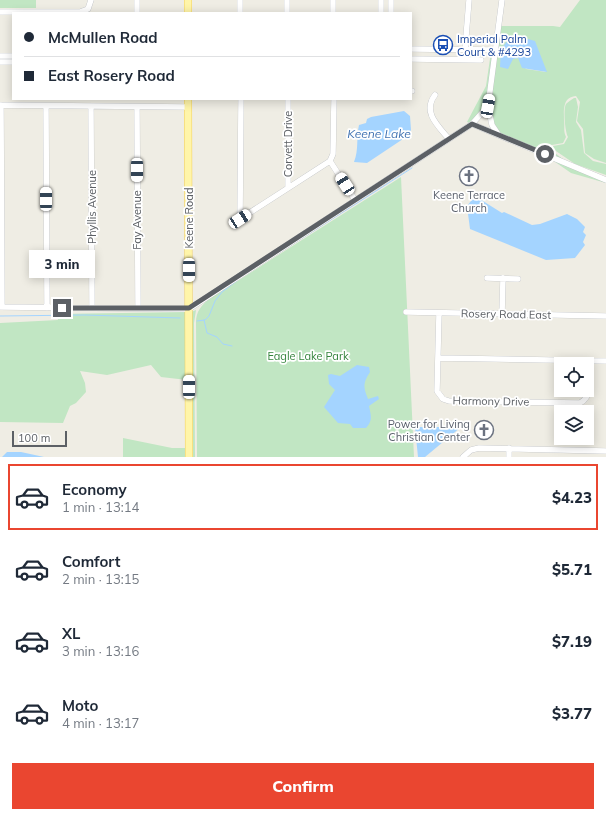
<!DOCTYPE html>
<meta charset="utf-8">
<style>
:root{--surface:#fff;--page:#f6f6f7;--text:#1f2937;--muted:#747a83;--line:#e0e1e3;--accent:#ea4630}
body{margin:0;font-family:Mulish,sans-serif;background:var(--page);color:var(--text);height:100vh;display:flex;flex-direction:column;font-size:15px;white-space:nowrap}
*{box-sizing:border-box;margin:0}
p{font-size:13px;color:var(--muted)}
.icon{flex:none;width:22px;height:22px;fill:none;stroke:currentColor;stroke-width:2;stroke-linecap:round;stroke-linejoin:round}
.map{position:relative;height:457px;overflow:hidden}
.panel{display:flex;flex-direction:column;background:var(--surface);flex:1}
.panel>*{flex:none}
.hud{position:absolute;left:12px;top:12px;width:400px;height:88px;border-radius:0px;box-shadow:0 2px 10px #0003;display:grid;align-content:center;height:88px;padding:0 12px;background:var(--surface)}
.fabs{position:absolute;left:554px;top:357px;display:grid;gap:8px}
.fabs a{display:grid;place-items:center;width:40px;height:40px;border-radius:0px;background:var(--surface);box-shadow:0 2px 10px #0003;font-size:20px}
.scale{position:absolute;left:12px;bottom:10px;width:55px;box-sizing:border-box;padding-left:4px;border:2px solid #5c6065;border-top:0;font-size:11px;line-height:14px;white-space:nowrap;color:#5c6065;-webkit-text-stroke:3px #fff;paint-order:stroke}
.end{position:absolute;width:18px;height:18px;margin:-9px;border:5px solid #5c6065;background:#fff;box-shadow:0 0 0 2px #fff}
.from{border-radius:50%}
.bubble{position:absolute;height:28px;border-radius:0px;background:var(--surface);box-shadow:0 2px 10px #0003;font-size:13px;font-weight:800;line-height:28px;text-align:center}
.car{position:absolute;width:12px;height:24px;margin:-12px -6px;border-radius:5px;box-shadow:0 0 3px 1px #0007;background:linear-gradient(#fff 24%,#345 0 40%,#fff 0 76%,#345 0 86%,#fff 0)}
.hud b{display:flex;align-items:center;gap:14px;height:38px;font-size:15px}
.hud b+b{border-top:1px solid var(--line)}
.hud i{width:10px;height:10px;background:var(--text)}
ul{padding:7px 0 0;list-style:none}
li{display:flex;align-items:center;gap:12px;height:66px;margin:0 8px 6px;padding:0 4px;border:2px solid transparent;border-radius:0px}
li div{flex:1}
li b{display:block;font-size:15px}
li em{font-style:normal;font-weight:800}
li.current{border-color:var(--accent)}
li>.icon{width:36px;height:36px;stroke-width:1.5}
.primary-button{display:flex;gap:8px;margin-top:auto;padding:8px 12px}
.primary-button a{flex:1;height:46px;border-radius:0px;background:var(--accent);color:#fff;font-size:16px;font-weight:800;line-height:46px;text-align:center}
.map>svg:first-child{display:block}
.green{fill:#c1e6c3;fill-rule:evenodd}
.water{fill:#a4d4ff}
.lines{fill:none;stroke-linecap:round;stroke-linejoin:round}
.stream{stroke:#a4d4ff;stroke-width:1}
.minor-casing{stroke:#b7babe;stroke-width:6}
.major-casing{stroke:#f2ce5b;stroke-width:8}
.minor{stroke:#fff;stroke-width:5.5}
.major{stroke:#fff5a9;stroke-width:7}
.route{stroke:#5c6065;stroke-width:5}
.labels{text-anchor:middle;stroke-width:3.5;stroke-linejoin:round;paint-order:stroke}
.transit-label{font-size:11px;fill:#164399;stroke:#fff;text-anchor:start}
.street-label{font-size:11px;fill:#5c6065;stroke:#fff}
.worship-label{font-size:11px;fill:#5b616d;stroke:#fff}
.park-label{font-size:11px;fill:#34843c;stroke:#fff}
.water-label{font-size:12px;font-style:italic;fill:#4173b2;stroke:#fff}
</style>
<div class="map">
<svg width="606" height="457" viewBox="0 0 606 457">
<rect width="100%" height="100%" fill="#efede4"/>
<path class="green" d="M0 0H36V8H0Z
M580 0H606V163L594 159 585 153 583 129 577 121 580 102 576 96C562 97 564 111 564 121 565 127 563 131 566 137L563 143 552 145 551 147 555 153 564 160 501 134 493 124 490 107 501 26H553L560 27ZM505 45 543 64 546 72 526 69 518 58 513 59 501 49Z
M491 52H494L486 104 470 123 467 122 486 86Z
M574 98H576L578 107 576 122 581 130 584 153 593 161 606 164V175L575 164 553 149V146L564 144 568 137C565 132 563 109 566 104 568 102 571 100 574 98Z
M548 157 606 182V183L571 173Z
M401 177 414 457H197L196 323C196 311 201 306 209 299Z
M196 310 194 323 195 457H191V312Z
M187 312V380L161 377 151 365 107 375 80 371 85 383 86 392 76 403 70 406 63 423 0 422V323L58 320 57 314Z
M123 438 172 448H187V457H123Z"/>
<path class="water" d="M509 39H528L535 41 547 72 522 68 518 58 513 59 508 69 500 67 501 49Z
M404 111 410 116 411 130 409 135 367 163 354 162C359 150 356 138 359 125L366 123 367 119 371 117Z
M475 196 502 213 504 212 532 225 540 224 567 214 577 219 585 227 583 232 586 235 583 242 585 245 575 258 546 260 470 229 467 206Z
M357 365 369 367 370 372C363 383 363 387 368 399L378 396 379 399 369 406C371 416 373 420 366 428H353L350 424 338 423 324 407 335 390 329 384 328 375 331 374 340 376Z
M415 427H461L425 457H418Z
M7 452H21L44 457H2Z"/>
<g class="lines">
<path class="stream" d="M279 253 412 168
M0 316 85 315 180 318
M204 320 207 333 217 337 223 344 232 346
M197 321 205 320 209 316 215 301 222 292 238 280"/>
<defs>
<path id="minor" d="M137 0V13
M240 0V13
M287 0V13
M391 0V13
M0 12H80L88 9 91 0
M333 13V0
M381 13V0
M411 49 496 50
M465 49 469 0
M0 56H13
M411 59 481 60
M0 62H13
M411 91H412
M435 95C422 112 438 126 449 139
M334 99 333 154 330 161 355 200
M0 105 188 107
M1 105 2 307
M46 106 47 308
M91 106 92 308
M488 106 492 125 498 134
M137 107 138 308
M472 124 606 180
M288 188V99
M240 219 241 99
M240 219 330 161
M487 278 518 279
M0 307 189 309 472 124 488 106 502 0
M406 312 606 316
M439 313 437 391 443 399 449 401 580 403C594 396 590 374 590 360
M502 314 503 278
M438 358 606 361
M509 448V457
M463 457 471 450 479 448 606 451"/>
<path id="major" d="M188 0V13
M188 99 189 457"/>
</defs>
<use href="#minor" class="minor-casing"/>
<use href="#major" class="major-casing"/>
<use href="#minor" class="minor"/>
<use href="#major" class="major"/>
</g>
<g class="lines">
<path class="route" d="M62 308H189L472 124 545 154"/>
</g>
<defs>
<symbol id="bus-ring" viewBox="-11 -11 22 22"><circle r="9.5" fill="#fff" stroke="#1a4fb4" stroke-width="1.5"/><path d="M-5-6H5V4H4V6H2V4H-2V6H-4V4H-5ZM-3.5-4V0h7V-4ZM-3.5 1.2v1.5H-2V1.2ZM2 1.2v1.5H3.5V1.2Z" fill="#1a4fb4"/></symbol>
<symbol id="church-ring" viewBox="-11 -11 22 22"><circle r="9.5" fill="#fff" stroke="#6b7280" stroke-width="1.5"/><path d="M-1.2-6h2.4v3.5h3.3v2.4h-3.3V6h-2.4V-.1h-3.3v-2.4h3.3Z" fill="#6b7280"/></symbol>
</defs>
<g fill-rule="evenodd">
<use href="#bus-ring" x="432" y="34" width="22" height="22"/>
<use href="#church-ring" x="458" y="165" width="22" height="22"/>
<use href="#church-ring" x="473" y="419" width="22" height="22"/>
</g>
<g class="labels">
<g class="transit-label">
<text x="457" y="43">Imperial Palm<tspan x="457" dy="13">Court &amp; #4293</tspan></text>
</g>
<g class="street-label">
<text transform="translate(288 144) rotate(-90)" y="4">Corvett Drive</text>
<text transform="translate(92 207) rotate(-90)" y="4">Phyllis Avenue</text>
<text transform="translate(189 218) rotate(-90)" y="4">Keene Road</text>
<text transform="translate(137 220) rotate(-90)" y="4">Fay Avenue</text>
<text transform="translate(506 314) rotate(1)" y="4">Rosery Road East</text>
<text transform="translate(491 401) rotate(1)" y="4">Harmony Drive</text>
</g>
<g class="worship-label">
<text x="469" y="199">Keene Terrace<tspan x="469" dy="13">Church</tspan></text>
<text x="470" y="428" text-anchor="end">Power for Living<tspan x="470" dy="13">Christian Center</tspan></text>
</g>
<g class="park-label">
<text x="308" y="360">Eagle Lake Park</text>
</g>
<g class="water-label">
<text x="379" y="138">Keene Lake</text>
</g>
</g>
</svg>
<div class="fabs">
<a><svg class="icon" aria-label="locate" viewBox="0 0 24 24"><circle cx="12" cy="12" r="6"/><path d="M12 2v4M12 18v4M2 12h4M18 12h4"/></svg></a>
<a><svg class="icon" aria-label="layers" viewBox="0 0 24 24"><path d="M12 4l9 5-9 5-9-5zM3 14l9 5 9-5"/></svg></a>
</div>
<div class="scale">100 m</div>
<i class="end from" style="left:545px;top:154px"></i>
<i class="end" style="left:62px;top:308px"></i>
<div class="bubble" style="left:29px;top:250px;width:66px">3 min</div>
<i class="car" style="left:488px;top:106px;rotate:10deg"></i>
<i class="car" style="left:137px;top:170px;rotate:180deg"></i>
<i class="car" style="left:345px;top:184px;rotate:327deg"></i>
<i class="car" style="left:46px;top:199px;rotate:0deg"></i>
<i class="car" style="left:240px;top:219px;rotate:57deg"></i>
<i class="car" style="left:189px;top:270px;rotate:180deg"></i>
<i class="car" style="left:189px;top:387px;rotate:0deg"></i>
<div class="hud">
<b><i class="from"></i>McMullen Road</b>
<b><i></i>East Rosery Road</b>
</div>
</div>
<section class="panel">
<ul>
<li class="current"><svg class="icon" aria-label="car" viewBox="0 0 24 24"><path d="M5 17H2v-5l4-1 3-4h7l3 4 3 1v5h-3M9 17h6M6 11h13"/><circle cx="7" cy="17" r="2"/><circle cx="17" cy="17" r="2"/></svg><div><b>Economy</b><p>1 min · 13:14</p></div><em>$4.23</em></li>
<li><svg class="icon" aria-label="car" viewBox="0 0 24 24"><path d="M5 17H2v-5l4-1 3-4h7l3 4 3 1v5h-3M9 17h6M6 11h13"/><circle cx="7" cy="17" r="2"/><circle cx="17" cy="17" r="2"/></svg><div><b>Comfort</b><p>2 min · 13:15</p></div><em>$5.71</em></li>
<li><svg class="icon" aria-label="car" viewBox="0 0 24 24"><path d="M5 17H2v-5l4-1 3-4h7l3 4 3 1v5h-3M9 17h6M6 11h13"/><circle cx="7" cy="17" r="2"/><circle cx="17" cy="17" r="2"/></svg><div><b>XL</b><p>3 min · 13:16</p></div><em>$7.19</em></li>
<li><svg class="icon" aria-label="car" viewBox="0 0 24 24"><path d="M5 17H2v-5l4-1 3-4h7l3 4 3 1v5h-3M9 17h6M6 11h13"/><circle cx="7" cy="17" r="2"/><circle cx="17" cy="17" r="2"/></svg><div><b>Moto</b><p>4 min · 13:17</p></div><em>$3.77</em></li>
</ul>
<div class="primary-button"><a>Confirm</a></div>
</section>
